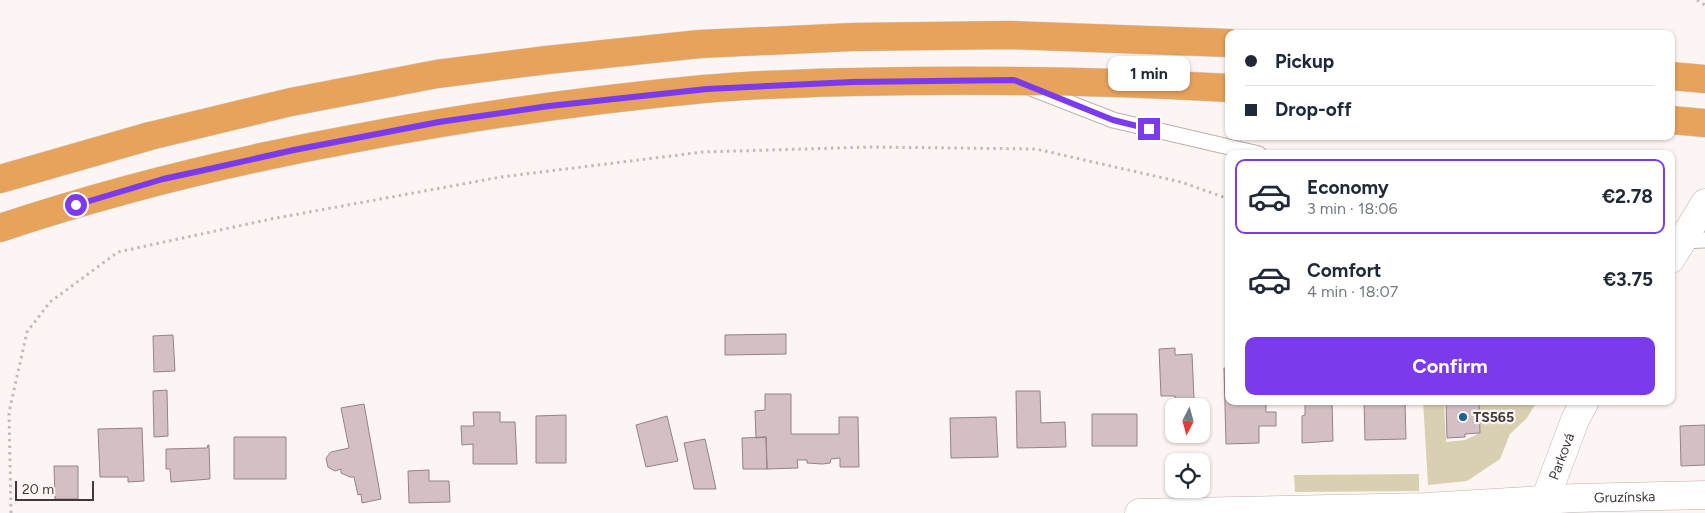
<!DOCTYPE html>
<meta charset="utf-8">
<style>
:root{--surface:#fff;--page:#f2f2f3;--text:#1f2937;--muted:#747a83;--line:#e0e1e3;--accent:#7c3aed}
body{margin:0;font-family:Figtree,sans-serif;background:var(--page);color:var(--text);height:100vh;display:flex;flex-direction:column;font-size:19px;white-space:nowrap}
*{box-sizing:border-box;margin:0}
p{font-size:16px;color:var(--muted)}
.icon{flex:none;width:28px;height:28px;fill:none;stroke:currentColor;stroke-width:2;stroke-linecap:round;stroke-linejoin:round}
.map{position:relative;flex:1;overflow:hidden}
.side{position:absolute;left:1225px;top:150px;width:450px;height:255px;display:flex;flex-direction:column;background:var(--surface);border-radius:10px;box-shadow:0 1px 4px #0004}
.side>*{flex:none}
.banner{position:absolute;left:1225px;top:30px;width:450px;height:110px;border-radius:10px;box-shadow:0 1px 4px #0004;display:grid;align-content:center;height:110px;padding:0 20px;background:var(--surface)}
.needle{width:32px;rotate:186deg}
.buttons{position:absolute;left:1165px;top:398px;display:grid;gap:10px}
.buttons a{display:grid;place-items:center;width:45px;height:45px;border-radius:10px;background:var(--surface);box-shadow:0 1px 4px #0004;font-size:25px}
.scale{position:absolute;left:15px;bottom:12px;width:79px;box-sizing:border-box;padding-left:5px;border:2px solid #413937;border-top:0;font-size:14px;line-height:18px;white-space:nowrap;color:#413937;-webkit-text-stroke:4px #fdf5f3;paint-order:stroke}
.end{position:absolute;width:22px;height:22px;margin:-11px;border:6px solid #7c3aed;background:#fff;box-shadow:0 0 0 2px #fff}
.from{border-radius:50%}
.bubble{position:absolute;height:35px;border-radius:10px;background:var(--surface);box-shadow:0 1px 4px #0004;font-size:16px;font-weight:700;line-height:35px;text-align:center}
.banner b{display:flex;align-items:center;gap:18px;height:48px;font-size:19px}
.banner b+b{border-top:1px solid var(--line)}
.banner i{width:12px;height:12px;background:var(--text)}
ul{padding:9px 0 0;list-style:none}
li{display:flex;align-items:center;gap:15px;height:75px;margin:0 10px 8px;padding:0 10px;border:2px solid transparent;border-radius:10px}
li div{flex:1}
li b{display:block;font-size:19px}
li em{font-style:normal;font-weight:700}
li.active{border-color:var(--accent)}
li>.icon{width:45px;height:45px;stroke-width:1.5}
.action{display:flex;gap:10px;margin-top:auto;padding:10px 20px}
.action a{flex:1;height:58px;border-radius:10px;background:var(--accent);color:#fff;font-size:20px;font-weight:700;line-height:58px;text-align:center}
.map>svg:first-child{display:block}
.green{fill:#d8d0b0}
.building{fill:#d4c0c4;stroke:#948286}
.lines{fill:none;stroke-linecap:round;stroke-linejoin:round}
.lane-casing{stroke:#c1aeaa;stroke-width:17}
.street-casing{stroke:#c1aeaa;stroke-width:29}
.highway-casing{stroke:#d5d3d3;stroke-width:29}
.path{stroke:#c3bbb9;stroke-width:3;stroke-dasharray:2.5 4;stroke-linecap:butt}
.lane{stroke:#fff;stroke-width:15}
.street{stroke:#fff;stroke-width:28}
.highway{stroke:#e7a25c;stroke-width:28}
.route{stroke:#7c3aed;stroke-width:6}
.poi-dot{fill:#176497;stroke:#fdf5f3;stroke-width:2}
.labels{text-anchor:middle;stroke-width:4.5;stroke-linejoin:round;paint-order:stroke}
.poi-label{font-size:14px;font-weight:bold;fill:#413937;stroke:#fdf5f3;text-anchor:start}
.street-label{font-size:14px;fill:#413937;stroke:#fdf5f3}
</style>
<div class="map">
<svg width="1705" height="513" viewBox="0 0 1705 513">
<rect width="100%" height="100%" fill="#fdf5f3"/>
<path class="green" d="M1423 401H1444L1446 442 1465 440 1480 433 1479 401H1537L1527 418 1510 434 1500 459 1467 481 1428 485Z
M1419 474V491L1295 492 1294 475Z"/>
<path class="building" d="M786 334V354L725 355V335Z
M173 335 175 371 154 372 153 336Z
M1175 348V355L1192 354 1194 399 1176 401 1175 396H1161L1159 349Z
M1224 368H1229V401H1266V412H1276V426H1259V443L1226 444Z
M167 390 168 436 154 437 153 391Z
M1016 391H1040L1041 423 1065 422 1066 447 1017 448Z
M765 394H791V434H839V417H858L859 467H840V458L831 459 830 463 822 464 807 463V460H797L798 468 767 469 766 437 756 438 755 411 765 410Z
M1305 401H1332L1333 441 1302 443V416L1305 415Z
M1364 401H1405L1406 439 1365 440Z
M1446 401H1479L1480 433 1465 434V437L1447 438Z
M364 404 381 499 362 503 361 494 358 495 354 477H350L341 473V469L335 471 328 467 326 458 331 452 349 448 341 408Z
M473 412H500V422H515L517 464H473V444L462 445 461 426H474Z
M1092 414H1137V446H1092Z
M566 415V463H536V416Z
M667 416 678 461 646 467 636 425Z
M996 417 998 457 951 458 950 418Z
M1705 425V465L1681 466 1680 426Z
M142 428 144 481 128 482V477H100L98 429Z
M234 437H286V479H234Z
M766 437 767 469H743L742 438Z
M705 439 716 489H694L684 443Z
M208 445H209L210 479 171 482 170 469H166V449L207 448Z
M54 466H78V499H55Z
M429 470V481H449L450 502 409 503 408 471Z"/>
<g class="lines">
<defs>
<path id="lane" d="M1031 88 1113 120 1259 154
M1679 241 1705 240"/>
<g id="street">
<path d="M1671 259 1705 203"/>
<path id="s1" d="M1139 513 1426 507 1576 498 1705 495"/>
<path id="s2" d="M1542 513 1545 500 1575 420 1585 401"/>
</g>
<path id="highway" d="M1671 76 1705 79
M1671 120 1705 123
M0 179 150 136 291 102 437 74 547 60 700 44 853 37 1009 35 1229 43
M0 228C117 189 237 160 357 138 472 116 587 100 704 89 774 83 846 82 916 81 1020 80 1125 82 1229 88"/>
</defs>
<use href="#lane" class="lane-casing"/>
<use href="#street" class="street-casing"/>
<use href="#highway" class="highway-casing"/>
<path class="path" d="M1697 0 1705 5
M11 513 9 412 27 332 50 302 118 252 271 219 501 177 703 152 871 147 1036 149 1181 182 1229 199"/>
<use href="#lane" class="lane"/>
<use href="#street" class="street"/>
<use href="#highway" class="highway"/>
</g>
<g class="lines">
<path class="route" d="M76 205 163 179 200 171 294 150 439 122 549 106 707 89 852 82 1014 80 1113 120 1149 129"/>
</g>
<circle class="poi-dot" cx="1463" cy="417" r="5"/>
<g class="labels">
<g class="poi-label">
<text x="1473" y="422">TS565</text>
</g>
<g class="street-label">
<text dy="5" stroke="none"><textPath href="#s2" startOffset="60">Parková</textPath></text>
<text dy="5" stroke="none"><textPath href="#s1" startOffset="486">Gruzínska</textPath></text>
</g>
</g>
</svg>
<div class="buttons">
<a><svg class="needle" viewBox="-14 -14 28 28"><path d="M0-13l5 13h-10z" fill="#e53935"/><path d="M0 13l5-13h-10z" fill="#747a83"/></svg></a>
<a><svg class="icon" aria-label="locate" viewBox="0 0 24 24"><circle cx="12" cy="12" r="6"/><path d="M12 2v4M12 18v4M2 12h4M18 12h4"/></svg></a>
</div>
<div class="scale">20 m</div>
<i class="end from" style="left:76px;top:205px"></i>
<i class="end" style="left:1149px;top:129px"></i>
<div class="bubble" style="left:1108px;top:56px;width:82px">1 min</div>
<div class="banner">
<b><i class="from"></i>Pickup</b>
<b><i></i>Drop-off</b>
</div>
<section class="side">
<ul>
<li class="active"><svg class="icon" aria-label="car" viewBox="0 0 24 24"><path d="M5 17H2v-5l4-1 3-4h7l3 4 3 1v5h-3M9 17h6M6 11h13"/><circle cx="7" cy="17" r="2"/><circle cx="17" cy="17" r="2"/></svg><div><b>Economy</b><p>3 min · 18:06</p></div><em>€2.78</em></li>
<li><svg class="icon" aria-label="car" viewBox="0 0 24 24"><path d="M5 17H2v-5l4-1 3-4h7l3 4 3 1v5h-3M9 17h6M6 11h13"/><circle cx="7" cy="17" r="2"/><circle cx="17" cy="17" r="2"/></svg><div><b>Comfort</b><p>4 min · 18:07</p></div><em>€3.75</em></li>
</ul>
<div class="action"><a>Confirm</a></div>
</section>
</div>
